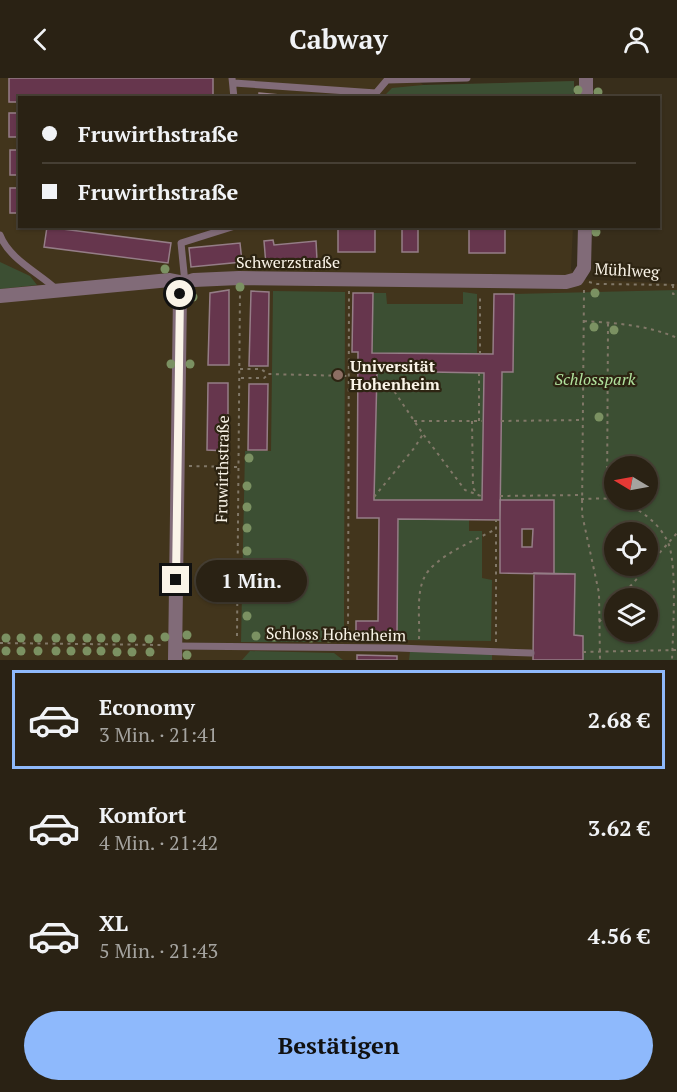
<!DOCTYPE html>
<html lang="de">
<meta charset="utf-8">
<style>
:root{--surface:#2a2214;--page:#322a1d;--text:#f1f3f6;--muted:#a5a4a0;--line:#463f34;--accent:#8eb9fc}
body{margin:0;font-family:"PT Serif",serif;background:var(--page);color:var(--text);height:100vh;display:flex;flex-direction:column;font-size:22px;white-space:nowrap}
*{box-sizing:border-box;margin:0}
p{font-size:20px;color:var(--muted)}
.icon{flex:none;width:33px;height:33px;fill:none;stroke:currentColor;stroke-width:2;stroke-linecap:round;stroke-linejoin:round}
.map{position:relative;height:582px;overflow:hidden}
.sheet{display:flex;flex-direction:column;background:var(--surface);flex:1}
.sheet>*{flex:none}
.hud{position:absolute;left:18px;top:18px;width:642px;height:132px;border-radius:0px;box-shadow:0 2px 4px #0004,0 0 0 2px var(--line);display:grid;align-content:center;height:132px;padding:0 24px;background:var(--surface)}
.needle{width:39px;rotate:280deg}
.tools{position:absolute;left:604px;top:378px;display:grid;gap:12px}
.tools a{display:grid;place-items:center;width:54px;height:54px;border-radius:50%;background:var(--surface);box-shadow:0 2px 4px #0004,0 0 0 2px var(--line);font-size:30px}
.end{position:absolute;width:27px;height:27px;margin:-14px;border:8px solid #faf4e8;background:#111;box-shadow:0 0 0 3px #111}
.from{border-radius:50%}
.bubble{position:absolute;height:42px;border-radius:21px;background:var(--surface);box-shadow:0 2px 4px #0004,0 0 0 2px var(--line);font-size:20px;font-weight:600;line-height:42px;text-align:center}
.hud b{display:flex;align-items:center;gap:21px;height:57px;font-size:22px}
.hud b+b{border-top:2px solid var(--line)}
.hud i{width:15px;height:15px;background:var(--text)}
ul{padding:10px 0 0;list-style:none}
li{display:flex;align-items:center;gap:18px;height:99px;margin:0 12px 9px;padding:0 12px;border:3px solid transparent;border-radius:0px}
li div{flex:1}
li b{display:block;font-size:22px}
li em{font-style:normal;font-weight:600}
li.current{border-color:var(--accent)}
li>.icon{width:54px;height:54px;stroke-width:1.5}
.cta{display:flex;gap:12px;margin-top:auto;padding:12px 24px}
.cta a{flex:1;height:69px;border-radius:36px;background:var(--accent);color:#111;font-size:24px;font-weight:600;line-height:69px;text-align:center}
header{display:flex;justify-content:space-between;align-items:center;height:78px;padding:0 24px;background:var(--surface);font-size:27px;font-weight:600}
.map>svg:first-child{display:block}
.built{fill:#42351c;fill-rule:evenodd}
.green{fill:#3c4f33;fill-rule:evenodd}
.building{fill:#66364d;stroke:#957d87;stroke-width:1.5;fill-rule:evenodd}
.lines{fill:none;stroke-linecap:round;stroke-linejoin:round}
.path{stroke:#817868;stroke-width:2;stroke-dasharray:3 4.5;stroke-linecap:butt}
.service{stroke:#816b78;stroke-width:7}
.minor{stroke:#816b78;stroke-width:14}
.tree{fill:#7b9162}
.route{stroke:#faf4e8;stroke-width:8}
.education-dot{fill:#8d6e63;stroke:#2d2412;stroke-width:2}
.labels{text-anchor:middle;stroke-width:4.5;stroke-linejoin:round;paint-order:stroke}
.street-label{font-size:16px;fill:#faf4e8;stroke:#2d2412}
.poi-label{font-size:16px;font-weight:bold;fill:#faf4e8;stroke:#2d2412;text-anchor:start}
.park-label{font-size:16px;font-style:italic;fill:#b1e29d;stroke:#2d2412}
</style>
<header><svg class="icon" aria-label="back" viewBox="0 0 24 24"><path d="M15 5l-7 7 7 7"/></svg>Cabway<svg class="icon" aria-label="person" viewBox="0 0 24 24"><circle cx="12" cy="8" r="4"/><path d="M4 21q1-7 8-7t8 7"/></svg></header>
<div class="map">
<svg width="677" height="582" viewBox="0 0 677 582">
<rect width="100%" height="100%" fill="#382e1b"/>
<path class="built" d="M0 0H416L423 7 574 3V20H20V148L573 149 571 191 577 201 677 206V582H0ZM615 388H648V422H615ZM615 454H648V488H615ZM615 520H648V554H615Z"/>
<path class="green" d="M574 3V19H383L392 10 423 7Z
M0 184 30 198 37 207 0 211Z
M677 212V582H583V558L574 557 575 496H554V423L500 422 502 294H513L514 216ZM615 388H648V422H615ZM615 454H648V488H615ZM615 520H648V554H615Z
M273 213 345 214 344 555 333 564H241L245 373H271Z
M463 214 477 216V276L372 275 373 215H386L387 226H463Z
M377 293 484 295 482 422H374Z
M398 441 469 442V453H482V500L492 502 491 563 397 562Z
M250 573 334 575 343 582H242Z
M410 573 492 575V582H409Z"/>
<path class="building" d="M9 0H213V20H20V24H9Z
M259 15 312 20H259Z
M9 35H20V59H9Z
M10 72H20V97H10Z
M10 110H20V135H10Z
M338 148H375V174H338Z
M402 148H418V174H402Z
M469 148H505V175H469Z
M47 149 171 165 168 185 44 169Z
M273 162 274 167 316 163 317 182 266 187 264 163Z
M240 165 242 184 191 189 189 170Z
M229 212V287H208L210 215Z
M251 213 269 214 268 288H249Z
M353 215H373L372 275 493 276 494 216H514L513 294H502L500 442 398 441 397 560H356V543H378L379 440H357L358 274H352ZM377 293 484 295 482 422H374Z
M208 305H228V373L207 372Z
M249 306H268L267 372H248Z
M500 422H554V496L500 495ZM522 451H533L532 469H522Z
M534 495 575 496 574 557 583 558V582H533Z
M357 577 397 578V582H357Z"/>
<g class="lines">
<path class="path" d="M589 204 597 206 677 207
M673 207V216H677
M584 212 582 436 599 515 600 582
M584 243C615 245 648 247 677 260
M480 276V216
M240 291H261L268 296 349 298
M241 300H264L269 296
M350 302H358
M377 303 388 304 423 356 465 412 481 418
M414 343H482
M472 343 473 410 479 418
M479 343V295
M501 343 582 342
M189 388 238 389
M500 418 581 417
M374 419 415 369 423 356
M581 421C590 421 600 420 609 421 633 425 660 443 669 467 677 492 673 553 672 582
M607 421 608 245
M620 520 677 455
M599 544 615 526
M237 558 240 213
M348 561 349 213
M419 561C420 542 416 517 424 500 433 479 476 462 496 451
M496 564V441
M0 565 162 567
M583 574 677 572"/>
<path class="service" d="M232 0 234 20
M234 5 376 15 387 2 467 0
M0 157C9 181 39 195 56 211
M185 205 181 165 235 148
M175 568 398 570 531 575"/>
<path class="minor" d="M586 20V0
M0 218 170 202 185 205 194 202 239 200 566 204 577 201 584 190 585 148
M175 582 180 216 185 205"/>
</g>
<g class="tree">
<circle cx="578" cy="12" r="4.5"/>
<circle cx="598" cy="14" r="4.5"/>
<circle cx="596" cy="154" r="4.5"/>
<circle cx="165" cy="191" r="4.5"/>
<circle cx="240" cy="209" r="4.5"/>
<circle cx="595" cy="215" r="4.5"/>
<circle cx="170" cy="216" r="4.5"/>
<circle cx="193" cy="219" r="4.5"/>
<circle cx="594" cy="249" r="4.5"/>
<circle cx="614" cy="252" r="4.5"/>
<circle cx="171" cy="286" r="4.5"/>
<circle cx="190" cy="286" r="4.5"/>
<circle cx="599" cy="339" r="4.5"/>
<circle cx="249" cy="380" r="4.5"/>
<circle cx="225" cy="381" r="4.5"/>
<circle cx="247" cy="408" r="4.5"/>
<circle cx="247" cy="429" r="4.5"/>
<circle cx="247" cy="450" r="4.5"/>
<circle cx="247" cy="473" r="4.5"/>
<circle cx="247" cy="495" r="4.5"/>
<circle cx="247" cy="517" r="4.5"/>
<circle cx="247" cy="538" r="4.5"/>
<circle cx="187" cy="557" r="4.5"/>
<circle cx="256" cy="558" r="4.5"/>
<circle cx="165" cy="559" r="4.5"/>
<circle cx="274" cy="559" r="4.5"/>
<circle cx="292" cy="559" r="4.5"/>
<circle cx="6" cy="560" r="4.5"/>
<circle cx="21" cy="560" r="4.5"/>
<circle cx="38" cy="560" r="4.5"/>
<circle cx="56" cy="560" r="4.5"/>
<circle cx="71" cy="560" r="4.5"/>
<circle cx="87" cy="560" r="4.5"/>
<circle cx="101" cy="560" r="4.5"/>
<circle cx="116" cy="560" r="4.5"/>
<circle cx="132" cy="560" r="4.5"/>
<circle cx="311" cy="560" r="4.5"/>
<circle cx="329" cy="560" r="4.5"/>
<circle cx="149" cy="561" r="4.5"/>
<circle cx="6" cy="573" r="4.5"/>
<circle cx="21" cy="573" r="4.5"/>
<circle cx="38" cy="573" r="4.5"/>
<circle cx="56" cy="573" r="4.5"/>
<circle cx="71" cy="573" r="4.5"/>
<circle cx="87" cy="573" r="4.5"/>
<circle cx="101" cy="573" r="4.5"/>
<circle cx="117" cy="574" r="4.5"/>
<circle cx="132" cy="574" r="4.5"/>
<circle cx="150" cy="574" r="4.5"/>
<circle cx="187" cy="577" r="4.5"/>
</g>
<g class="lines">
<path class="route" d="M176 502 180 216"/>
</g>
<circle class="education-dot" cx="338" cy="297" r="6"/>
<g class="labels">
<g class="street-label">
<text x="288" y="190">Schwerzstraße</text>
<text transform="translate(627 192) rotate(3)" y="6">Mühlweg</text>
<text transform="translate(222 391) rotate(-89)" y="6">Fruwirthstraße</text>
<text transform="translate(336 556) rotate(1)" y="6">Schloss Hohenheim</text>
</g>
<g class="poi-label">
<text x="350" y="294">Universität<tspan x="350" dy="18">Hohenheim</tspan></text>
</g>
<g class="park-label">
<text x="595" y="307">Schlosspark</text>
</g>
</g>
</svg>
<div class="tools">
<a><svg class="needle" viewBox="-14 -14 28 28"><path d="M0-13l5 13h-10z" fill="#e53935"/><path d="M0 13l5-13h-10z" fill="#a5a4a0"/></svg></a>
<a><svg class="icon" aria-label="locate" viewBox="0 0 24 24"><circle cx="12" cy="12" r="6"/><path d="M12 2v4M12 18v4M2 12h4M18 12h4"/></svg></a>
<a><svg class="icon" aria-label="layers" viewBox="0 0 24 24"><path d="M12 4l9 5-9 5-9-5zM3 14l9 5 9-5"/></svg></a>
</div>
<i class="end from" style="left:180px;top:216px"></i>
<i class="end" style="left:176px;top:502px"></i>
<div class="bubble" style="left:196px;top:482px;width:111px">1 Min.</div>
<div class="hud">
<b><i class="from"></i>Fruwirthstraße</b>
<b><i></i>Fruwirthstraße</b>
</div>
</div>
<section class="sheet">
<ul>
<li class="current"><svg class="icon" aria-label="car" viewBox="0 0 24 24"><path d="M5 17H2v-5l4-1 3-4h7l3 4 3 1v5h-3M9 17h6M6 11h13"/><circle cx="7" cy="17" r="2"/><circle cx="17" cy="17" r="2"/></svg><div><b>Economy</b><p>3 Min. · 21:41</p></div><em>2.68 €</em></li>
<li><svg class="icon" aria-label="car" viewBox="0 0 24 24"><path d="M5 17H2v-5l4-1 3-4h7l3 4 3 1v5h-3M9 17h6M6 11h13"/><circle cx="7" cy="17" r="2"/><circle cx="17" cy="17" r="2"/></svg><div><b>Komfort</b><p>4 Min. · 21:42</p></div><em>3.62 €</em></li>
<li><svg class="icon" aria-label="car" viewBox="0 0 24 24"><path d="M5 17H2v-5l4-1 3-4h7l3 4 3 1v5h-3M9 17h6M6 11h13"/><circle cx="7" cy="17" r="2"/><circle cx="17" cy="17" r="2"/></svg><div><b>XL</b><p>5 Min. · 21:43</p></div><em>4.56 €</em></li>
</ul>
<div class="cta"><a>Bestätigen</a></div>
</section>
